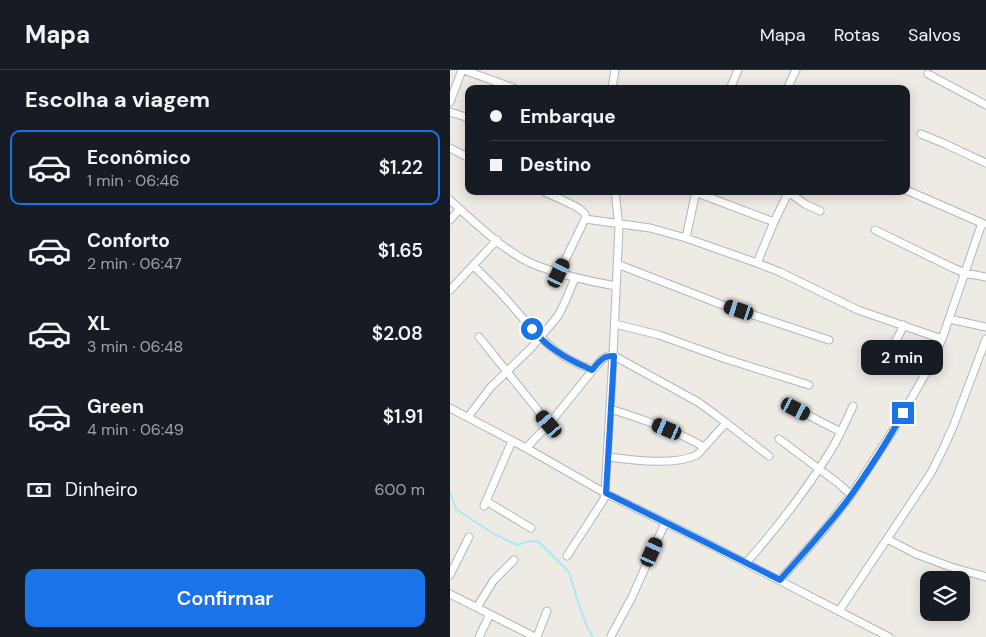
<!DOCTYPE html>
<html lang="pt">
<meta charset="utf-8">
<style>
:root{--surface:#171b24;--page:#242831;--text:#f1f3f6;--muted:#9ea1a6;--line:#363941;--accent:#1a73e8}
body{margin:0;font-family:"DM Sans",sans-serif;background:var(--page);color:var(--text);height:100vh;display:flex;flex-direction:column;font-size:19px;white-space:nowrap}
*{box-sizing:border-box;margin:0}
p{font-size:16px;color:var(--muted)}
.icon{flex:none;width:28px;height:28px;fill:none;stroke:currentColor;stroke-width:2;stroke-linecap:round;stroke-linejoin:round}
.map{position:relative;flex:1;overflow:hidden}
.details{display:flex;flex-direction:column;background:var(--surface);width:450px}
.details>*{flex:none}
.guide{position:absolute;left:15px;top:15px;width:445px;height:110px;border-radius:10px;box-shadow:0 2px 12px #0003;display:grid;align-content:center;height:110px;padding:0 25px;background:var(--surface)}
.tools{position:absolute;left:470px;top:501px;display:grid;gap:10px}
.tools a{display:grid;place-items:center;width:50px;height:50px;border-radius:10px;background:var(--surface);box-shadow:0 2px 12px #0003;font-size:25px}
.end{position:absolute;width:22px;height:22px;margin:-11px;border:6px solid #1a73e8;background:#fff;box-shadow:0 0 0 2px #fff}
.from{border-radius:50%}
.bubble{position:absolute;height:35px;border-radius:10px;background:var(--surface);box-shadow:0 2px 12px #0003;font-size:16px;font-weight:600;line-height:35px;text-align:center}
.car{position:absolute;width:15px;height:30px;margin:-15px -8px;border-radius:6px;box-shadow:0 0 4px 1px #0007;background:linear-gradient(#222 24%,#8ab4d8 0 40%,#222 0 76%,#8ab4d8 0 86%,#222 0)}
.guide b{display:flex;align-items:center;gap:18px;height:48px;font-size:19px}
.guide b+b{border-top:1px solid var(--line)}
.guide i{width:12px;height:12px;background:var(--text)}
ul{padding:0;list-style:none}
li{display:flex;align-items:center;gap:15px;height:75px;margin:0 10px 8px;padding:0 15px;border:2px solid transparent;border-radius:10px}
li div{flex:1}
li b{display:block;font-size:19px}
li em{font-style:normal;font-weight:600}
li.selected{border-color:var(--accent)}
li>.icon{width:45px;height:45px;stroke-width:1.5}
h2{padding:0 25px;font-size:22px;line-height:60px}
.pay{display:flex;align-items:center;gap:12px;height:55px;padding:0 25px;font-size:19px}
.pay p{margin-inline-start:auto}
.action{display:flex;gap:10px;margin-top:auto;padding:10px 25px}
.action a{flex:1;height:58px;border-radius:10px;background:var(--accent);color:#fff;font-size:20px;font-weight:600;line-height:58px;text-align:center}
header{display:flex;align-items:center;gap:30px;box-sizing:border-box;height:70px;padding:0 25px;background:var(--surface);border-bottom:1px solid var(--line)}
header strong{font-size:24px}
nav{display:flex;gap:28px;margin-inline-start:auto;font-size:18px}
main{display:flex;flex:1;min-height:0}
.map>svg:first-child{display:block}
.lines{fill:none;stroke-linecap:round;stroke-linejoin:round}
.stream{stroke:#aae8f8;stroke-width:2}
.minor-casing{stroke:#b2b6b8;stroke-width:9}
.minor{stroke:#fff;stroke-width:7}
.route{stroke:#1a73e8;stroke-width:6}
</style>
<header>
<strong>Mapa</strong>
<nav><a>Mapa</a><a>Rotas</a><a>Salvos</a></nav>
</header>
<main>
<section class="details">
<h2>Escolha a viagem</h2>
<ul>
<li class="selected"><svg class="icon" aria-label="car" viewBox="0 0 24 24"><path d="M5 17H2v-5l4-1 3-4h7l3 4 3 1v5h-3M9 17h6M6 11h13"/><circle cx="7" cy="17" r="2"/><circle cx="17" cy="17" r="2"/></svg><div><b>Econômico</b><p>1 min · 06:46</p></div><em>$1.22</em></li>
<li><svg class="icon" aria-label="car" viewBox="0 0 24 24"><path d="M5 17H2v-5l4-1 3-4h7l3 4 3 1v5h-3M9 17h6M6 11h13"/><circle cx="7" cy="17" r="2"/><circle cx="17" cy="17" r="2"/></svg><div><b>Conforto</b><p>2 min · 06:47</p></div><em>$1.65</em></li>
<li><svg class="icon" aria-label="car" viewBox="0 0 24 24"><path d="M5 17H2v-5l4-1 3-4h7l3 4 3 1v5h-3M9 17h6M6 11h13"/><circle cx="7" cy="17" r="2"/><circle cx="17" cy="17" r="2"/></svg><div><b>XL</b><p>3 min · 06:48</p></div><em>$2.08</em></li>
<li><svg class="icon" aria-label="car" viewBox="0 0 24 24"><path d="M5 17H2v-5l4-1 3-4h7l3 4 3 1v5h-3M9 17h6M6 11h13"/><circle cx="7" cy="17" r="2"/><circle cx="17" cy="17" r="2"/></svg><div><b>Green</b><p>4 min · 06:49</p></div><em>$1.91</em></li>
</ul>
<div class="pay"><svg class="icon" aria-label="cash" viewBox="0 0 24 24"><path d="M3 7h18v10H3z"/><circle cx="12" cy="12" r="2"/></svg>Dinheiro<p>600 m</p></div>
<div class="action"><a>Confirmar</a></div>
</section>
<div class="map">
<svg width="536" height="567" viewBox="0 0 536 567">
<rect width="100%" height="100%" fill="#eeeae4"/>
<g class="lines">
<path class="stream" d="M0 422 6 439 44 464 67 475 80 471 89 472 119 502 128 532 138 559 143 567"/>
<defs>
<path id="minor" d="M14 0 66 19
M478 4 536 35
M162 19 165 0
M280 19 288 0
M337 19 346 0
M0 32 12 0
M0 42 19 48
M471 64 493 73 536 93
M0 78 19 88
M456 120 534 154
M93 121C102 126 126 135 132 141 136 144 135 145 135 149L109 203
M242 121 324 152
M337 121 355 134 370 141
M0 130C23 151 55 182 83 194 110 205 138 211 166 216
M135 149 200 158 236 168 307 193 330 202 408 240 492 269
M0 150 10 139
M425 160 503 198 515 203 536 207
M236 168 246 121
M307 193 324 152 339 121
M167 194 270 234 379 270
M23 195C34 207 46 217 56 229 81 257 104 289 142 299
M0 220 47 170
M499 249 536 257
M165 254 209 265 276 289 359 315
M29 267 99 354
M435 292 454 255
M0 338 76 378 155 423 253 471 439 567
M160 339C193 349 225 360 254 377
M346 339 391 362
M18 347 40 318 81 278 108 246 115 232 125 208
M329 369 388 413 401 425
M76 378 99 354 151 290 158 286 166 287 248 332 266 345 319 386
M157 387C182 390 224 396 247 385L276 353
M36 431 81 458
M34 436 62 371
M437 469 466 484 501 497 536 507
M117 486 154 429 155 423 163 286 169 157 165 121
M296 493C326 459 354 423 378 385 388 370 395 353 403 336
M0 505 19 467
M330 510 374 460 401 425 444 359 481 294 492 269 532 153
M0 524 85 567
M27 537 44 510 64 490
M389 541 481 403 493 379 503 357 536 269
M161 566 182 527 215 453
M29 567 40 544
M87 567 97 541"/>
</defs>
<use href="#minor" class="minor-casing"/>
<use href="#minor" class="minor"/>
</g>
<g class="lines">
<path class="route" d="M82 259C97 277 116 289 138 298L142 300C149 292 153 285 164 286L156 423 253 471 330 510C354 482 380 455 402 424 420 398 438 371 453 343"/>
</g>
</svg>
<div class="tools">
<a><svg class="icon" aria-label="layers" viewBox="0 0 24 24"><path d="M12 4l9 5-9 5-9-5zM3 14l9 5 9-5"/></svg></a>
</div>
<i class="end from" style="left:82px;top:259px"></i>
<i class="end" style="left:453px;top:343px"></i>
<div class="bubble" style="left:411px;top:270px;width:82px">2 min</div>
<i class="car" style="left:109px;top:203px;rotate:25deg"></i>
<i class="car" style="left:289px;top:240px;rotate:288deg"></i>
<i class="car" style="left:346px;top:339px;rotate:117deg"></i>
<i class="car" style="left:99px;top:354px;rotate:319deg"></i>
<i class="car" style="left:217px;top:359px;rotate:293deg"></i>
<i class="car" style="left:202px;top:482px;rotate:24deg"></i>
<div class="guide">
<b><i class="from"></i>Embarque</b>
<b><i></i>Destino</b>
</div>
</div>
</main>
